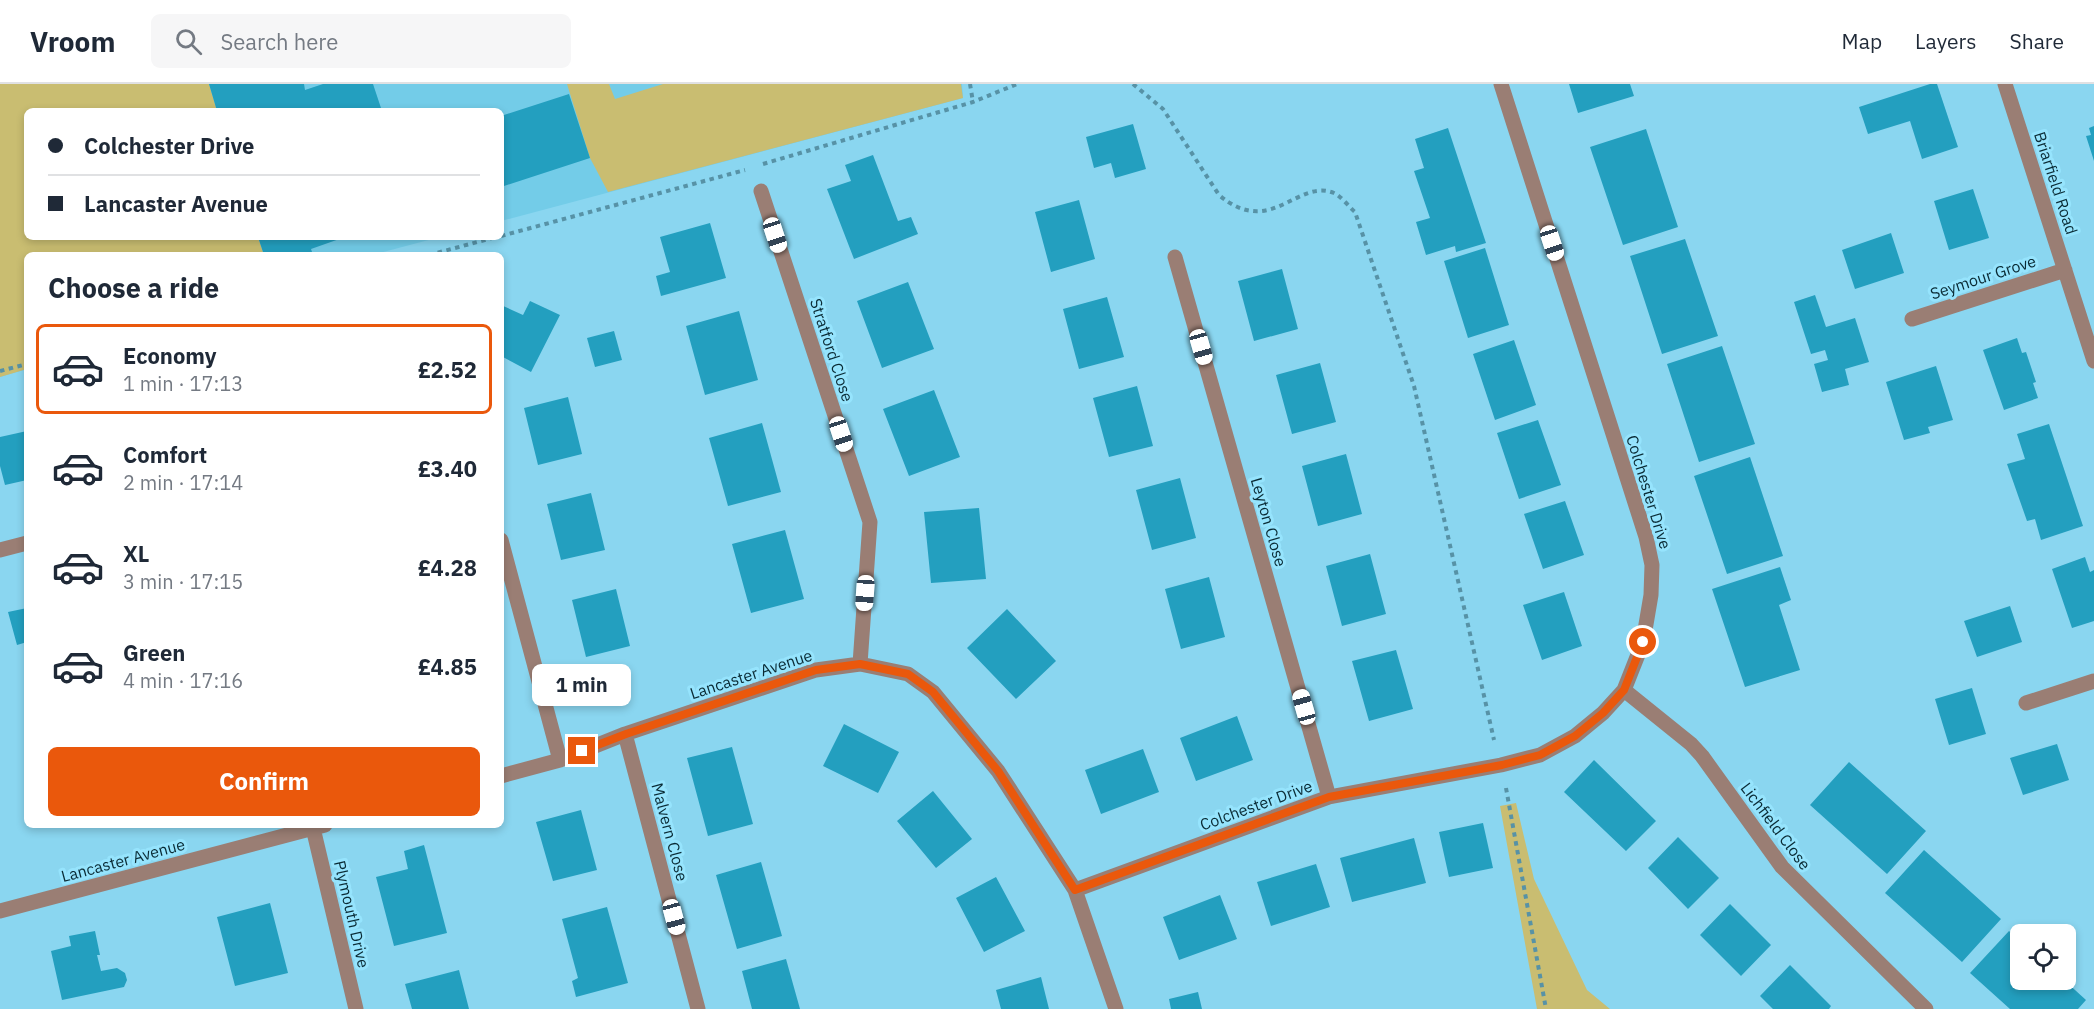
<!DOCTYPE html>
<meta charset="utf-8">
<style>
:root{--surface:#fff;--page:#f6f6f7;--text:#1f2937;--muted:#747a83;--line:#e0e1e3;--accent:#ea580c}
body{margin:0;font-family:"IBM Plex Sans",sans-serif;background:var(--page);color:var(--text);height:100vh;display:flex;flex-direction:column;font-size:22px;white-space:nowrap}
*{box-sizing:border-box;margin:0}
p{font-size:20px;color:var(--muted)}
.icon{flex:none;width:33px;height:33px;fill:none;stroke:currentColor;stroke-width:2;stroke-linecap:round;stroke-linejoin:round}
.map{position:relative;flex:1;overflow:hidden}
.panel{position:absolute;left:24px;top:168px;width:480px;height:576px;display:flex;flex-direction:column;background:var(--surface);border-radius:9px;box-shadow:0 3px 9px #0003}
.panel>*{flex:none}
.banner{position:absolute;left:24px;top:24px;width:480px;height:132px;border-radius:9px;box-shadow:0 3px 9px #0003;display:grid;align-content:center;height:132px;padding:0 24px;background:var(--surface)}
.tools{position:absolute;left:2010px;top:840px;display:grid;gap:12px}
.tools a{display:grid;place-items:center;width:66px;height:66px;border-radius:9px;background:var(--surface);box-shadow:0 3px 9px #0003;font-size:30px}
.end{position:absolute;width:27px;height:27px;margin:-14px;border:8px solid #ea580c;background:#fff;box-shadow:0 0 0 3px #fff}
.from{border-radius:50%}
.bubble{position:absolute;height:42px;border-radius:9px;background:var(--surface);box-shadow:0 3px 9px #0003;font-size:20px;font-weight:800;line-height:42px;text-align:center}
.car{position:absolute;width:18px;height:36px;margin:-18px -9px;border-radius:8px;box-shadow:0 0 4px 2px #0007;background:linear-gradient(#fff 24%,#345 0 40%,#fff 0 76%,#345 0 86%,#fff 0)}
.banner b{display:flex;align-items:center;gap:21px;height:57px;font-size:22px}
.banner b+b{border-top:2px solid var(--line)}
.banner i{width:15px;height:15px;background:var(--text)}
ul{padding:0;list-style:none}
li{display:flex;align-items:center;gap:18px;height:90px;margin:0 12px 9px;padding:0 12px;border:3px solid transparent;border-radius:9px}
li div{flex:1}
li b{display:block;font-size:22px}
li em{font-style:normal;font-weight:800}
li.current{border-color:var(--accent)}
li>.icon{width:54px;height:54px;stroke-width:1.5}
h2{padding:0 24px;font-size:27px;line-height:72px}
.action{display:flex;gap:12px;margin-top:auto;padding:12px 24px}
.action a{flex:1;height:69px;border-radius:9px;background:var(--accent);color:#fff;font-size:24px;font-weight:800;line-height:69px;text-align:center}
header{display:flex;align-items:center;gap:36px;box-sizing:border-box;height:84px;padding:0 30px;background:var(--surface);border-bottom:2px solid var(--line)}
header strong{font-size:28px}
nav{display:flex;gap:33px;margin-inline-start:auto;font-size:21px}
.search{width:420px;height:54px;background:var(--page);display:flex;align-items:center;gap:15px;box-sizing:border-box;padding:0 21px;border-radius:9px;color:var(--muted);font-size:22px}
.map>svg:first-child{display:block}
.built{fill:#73cce8}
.green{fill:#c9bd71}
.building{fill:#239fbf}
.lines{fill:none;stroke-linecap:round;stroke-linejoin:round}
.path{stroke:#5792a6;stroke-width:4;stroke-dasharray:4.5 4.5;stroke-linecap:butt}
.minor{stroke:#9a7e74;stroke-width:15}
.route{stroke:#ea580c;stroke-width:8}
.labels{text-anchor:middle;stroke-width:6;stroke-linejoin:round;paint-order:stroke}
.street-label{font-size:16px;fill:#0a2b35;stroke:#96e4fd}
</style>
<header>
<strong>Vroom</strong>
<div class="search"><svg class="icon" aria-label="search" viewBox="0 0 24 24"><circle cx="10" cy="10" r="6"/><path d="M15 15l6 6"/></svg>Search here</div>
<nav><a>Map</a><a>Layers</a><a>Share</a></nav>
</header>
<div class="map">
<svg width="2094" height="925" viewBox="0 0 2094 925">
<rect width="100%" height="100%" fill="#8ad6f0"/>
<path class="built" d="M0 0H962L963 14 501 137V27H27V153H440L372 171H27V285L0 293Z"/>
<path class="green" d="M0 0H209L217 27H27V153H258L264 171H27V285L0 293Z
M567 0H609L615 15 663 0H961L963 14 608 108 590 74Z
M1516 719 1534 795 1587 906 1610 925H1537L1500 722Z"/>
<path class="building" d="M209 0H304L305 6 323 0H373L382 27H217Z
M1569 0H1630L1634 12 1578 29Z
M1930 0H1937L1958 63 1922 75 1910 37 1868 50 1859 23Z
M569 10 590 74 501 103V32Z
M1133 40 1146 85 1115 94 1111 79 1094 84 1086 53Z
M2094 42V77L2086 52 2091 51 2089 44Z
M1448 44 1486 159 1456 168 1455 162 1426 171 1416 138 1430 134 1414 87 1424 84 1415 55Z
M1646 45 1678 143 1623 161 1590 63Z
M873 71 898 137 911 133 918 150 854 175 827 105 851 97 845 81Z
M1973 105 1989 154 1949 166 1934 117Z
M1079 116 1095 175 1051 188 1035 128Z
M710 139 726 194 661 212 656 192 670 188 660 153Z
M1891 149 1904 189 1855 205 1842 166Z
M258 153H345L311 165 313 171H264Z
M1685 155 1718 252 1662 270 1630 172Z
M1485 164 1509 241 1468 254 1444 177Z
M1282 185 1298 245 1254 257 1238 197Z
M908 198 934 265 882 284 857 217Z
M1815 211 1826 243 1855 234 1869 278 1845 285 1849 301 1822 308 1814 280 1828 276 1825 266 1811 270 1794 218Z
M1107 213 1124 273 1079 285 1063 225Z
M530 217 560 231 531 288 501 272V221L523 231Z
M739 227 758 296 705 311 686 242Z
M614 247 622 276 595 283 587 254Z
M2017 254 2022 269 2026 268 2036 298 2033 299 2038 314 2004 326 1983 266Z
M1514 256 1536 321 1495 336 1473 270Z
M1722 262 1755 360 1699 378 1667 280Z
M1320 279 1336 338 1292 350 1276 291Z
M1936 282 1953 336 1928 343 1930 349 1904 356 1886 298Z
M1137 302 1153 362 1109 373 1093 314Z
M934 306 960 373 909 392 883 325Z
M568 313 582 370 538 381 524 324Z
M1538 336 1561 401 1519 415 1497 349Z
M762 339 781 408 728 422 709 354Z
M2049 340 2083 442 2041 456 2035 435 2027 437 2007 380 2025 375 2017 350Z
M27 347V396L5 401 0 382V353Z
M1346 370 1362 430 1318 442 1302 382Z
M1750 373 1783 472 1727 490 1694 392Z
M1180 394 1196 454 1152 466 1136 406Z
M591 409 605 466 561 476 547 420Z
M1565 417 1584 471 1543 485 1524 430Z
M979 424 986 495 931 499 924 428Z
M785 446 804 515 751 529 732 460Z
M1370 470 1386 530 1342 542 1326 482Z
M2085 473 2090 488 2094 486V537L2072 544 2052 485Z
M1780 483 1791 516 1779 521 1800 586 1745 603 1712 505Z
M1209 493 1225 553 1181 565 1165 505Z
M616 505 630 562 586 573 572 516Z
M1564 508 1582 562 1542 576 1523 521Z
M2010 522 2022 558 1977 573 1964 537Z
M27 524V558L17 561 8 528Z
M1007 525 1056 577 1016 615 967 564Z
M1396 566 1413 625 1369 637 1352 577Z
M1972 604 1986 650 1949 661 1935 615Z
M1237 632 1253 676 1196 697 1180 654Z
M844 640 899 668 878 709 823 682Z
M2057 660 2069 696 2023 711 2010 674Z
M732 663 753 740 708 752 687 674Z
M1143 665 1159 708 1101 730 1085 686Z
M1594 676 1656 737 1626 767 1564 708Z
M1849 678 1926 747 1887 790 1810 721Z
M933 707 972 755 936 784 897 737Z
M581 726 597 786 553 797 536 738Z
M1483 739 1493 784 1449 793 1439 748Z
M1678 753 1719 794 1688 825 1648 784Z
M1414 754 1426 799 1352 818 1340 774Z
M424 761 447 849 394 862 376 793 408 785 404 767Z
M1924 766 2001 835 1962 878 1885 809Z
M761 778 782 852 737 865 716 791Z
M1316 780 1330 823 1271 842 1257 798Z
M996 793 1025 847 984 868 956 814Z
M1220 811 1237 855 1179 876 1163 833Z
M270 819 288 889 235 902 217 833Z
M1730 820 1771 861 1741 892 1700 851Z
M607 823 628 899 576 913 572 897 578 894 562 835Z
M95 847 100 871H97L101 887 117 884 125 889 127 896 124 903 62 916 51 867 71 862 69 852Z
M2009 847 2020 856V896H2064L2086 916 2078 925H2010L1970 889Z
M786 875 800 925H752L742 887Z
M1790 881 1831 922 1829 925H1773L1760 912Z
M459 886 469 925H412L405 900Z
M1041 893 1049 925H1001L996 906Z
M1198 908 1202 925H1171L1169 915Z"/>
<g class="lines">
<path class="path" d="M970 0 973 18
M1133 0 1163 25 1219 111C1271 155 1297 94 1334 109 1341 112 1349 123 1355 128L1414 302 1494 656
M763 80 973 18 1017 0
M501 152 745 86
M429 171 496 153
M0 287 27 280
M1506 704 1546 925"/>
<path class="minor" d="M2005 0 2094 277
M761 107 870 438 860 580
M1175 173 1329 713
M1912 235 2065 186
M501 456 560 676
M0 466 27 459
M1624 606 1691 660 1702 672 1782 783 1926 925
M2026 619 2094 597
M625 650 698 925
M501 692 560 676 625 650 816 586 860 580 908 590 933 608 998 687 1075 806 1116 925
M313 744 356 925
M1075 806 1329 713 1501 681 1540 671 1575 652 1603 629 1624 606 1643 558 1651 511 1652 481 1646 453 1501 0
M0 827 325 741"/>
</g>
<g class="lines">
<path class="route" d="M582 667 626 650 816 586 860 580 908 590 933 608 998 687 1075 806 1329 713 1502 681 1540 671 1575 652 1603 629 1624 606 1643 558"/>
</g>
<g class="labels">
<g class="street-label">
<text transform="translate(2056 99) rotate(72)" y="6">Briarfield Road</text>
<text transform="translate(1983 193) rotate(-18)" y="6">Seymour Grove</text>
<text transform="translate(832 266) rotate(72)" y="6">Stratford Close</text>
<text transform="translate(1649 408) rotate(73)" y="6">Colchester Drive</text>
<text transform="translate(1269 438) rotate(74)" y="6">Leyton Close</text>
<text transform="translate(751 590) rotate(-18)" y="6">Lancaster Avenue</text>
<text transform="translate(1256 721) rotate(-20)" y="6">Colchester Drive</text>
<text transform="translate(1776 742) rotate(53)" y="6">Lichfield Close</text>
<text transform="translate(670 748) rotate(75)" y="6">Malvern Close</text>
<text transform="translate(123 776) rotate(-15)" y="6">Lancaster Avenue</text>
<text transform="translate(352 830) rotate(77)" y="6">Plymouth Drive</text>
</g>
</g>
</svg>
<div class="tools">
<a><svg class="icon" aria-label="locate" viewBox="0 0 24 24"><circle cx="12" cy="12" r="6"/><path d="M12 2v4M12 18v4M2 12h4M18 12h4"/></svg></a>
</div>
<i class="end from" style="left:1643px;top:558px"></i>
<i class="end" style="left:582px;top:667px"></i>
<div class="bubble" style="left:532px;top:580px;width:99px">1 min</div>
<i class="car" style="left:775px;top:151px;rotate:162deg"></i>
<i class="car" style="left:1552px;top:159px;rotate:162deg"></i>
<i class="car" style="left:1201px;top:263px;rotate:164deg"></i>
<i class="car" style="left:841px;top:350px;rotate:162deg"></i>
<i class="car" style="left:865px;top:509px;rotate:184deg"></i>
<i class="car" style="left:1304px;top:623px;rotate:344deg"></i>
<i class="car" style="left:674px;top:833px;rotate:165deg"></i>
<div class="banner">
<b><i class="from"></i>Colchester Drive</b>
<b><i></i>Lancaster Avenue</b>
</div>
<section class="panel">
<h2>Choose a ride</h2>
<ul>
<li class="current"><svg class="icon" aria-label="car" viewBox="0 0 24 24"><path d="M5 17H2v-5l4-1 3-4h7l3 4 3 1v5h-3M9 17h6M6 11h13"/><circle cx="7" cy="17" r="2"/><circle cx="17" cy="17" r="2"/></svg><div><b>Economy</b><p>1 min · 17:13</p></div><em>£2.52</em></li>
<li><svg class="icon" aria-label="car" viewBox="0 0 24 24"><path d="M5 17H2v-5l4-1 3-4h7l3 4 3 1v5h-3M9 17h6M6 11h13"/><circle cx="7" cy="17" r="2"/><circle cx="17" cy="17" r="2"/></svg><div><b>Comfort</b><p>2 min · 17:14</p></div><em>£3.40</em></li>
<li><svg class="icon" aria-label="car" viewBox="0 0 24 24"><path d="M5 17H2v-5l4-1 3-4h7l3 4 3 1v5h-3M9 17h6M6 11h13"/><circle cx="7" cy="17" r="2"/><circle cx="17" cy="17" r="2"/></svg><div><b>XL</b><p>3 min · 17:15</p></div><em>£4.28</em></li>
<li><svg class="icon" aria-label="car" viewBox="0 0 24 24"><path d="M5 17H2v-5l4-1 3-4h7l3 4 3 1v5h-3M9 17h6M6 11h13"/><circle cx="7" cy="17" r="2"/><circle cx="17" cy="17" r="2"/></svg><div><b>Green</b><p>4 min · 17:16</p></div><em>£4.85</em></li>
</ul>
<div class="action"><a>Confirm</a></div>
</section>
</div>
